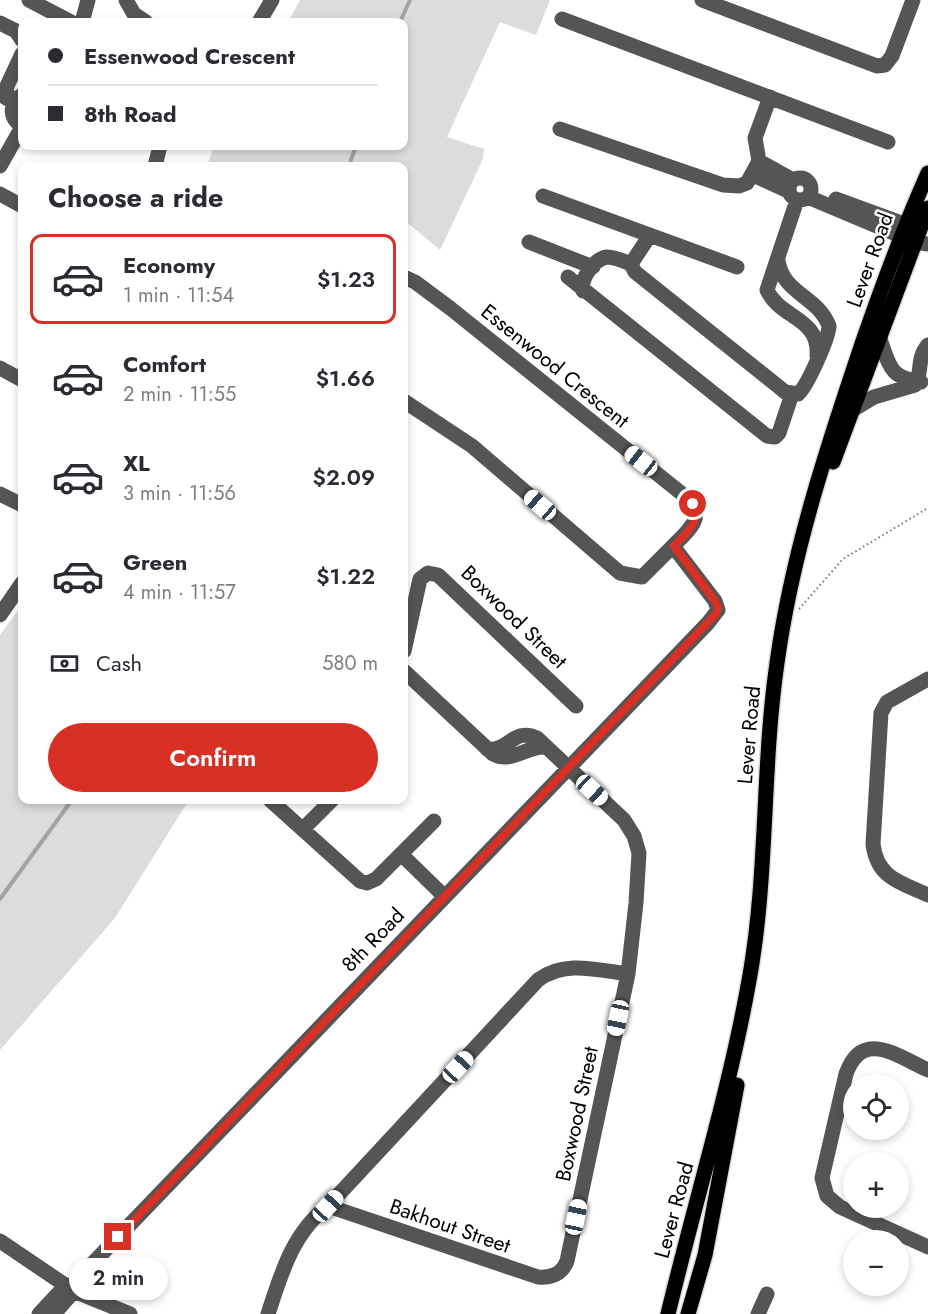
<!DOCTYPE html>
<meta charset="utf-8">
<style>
:root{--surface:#fff;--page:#f7f7f7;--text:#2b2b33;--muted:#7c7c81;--line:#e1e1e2;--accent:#d93025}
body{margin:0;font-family:Jost,sans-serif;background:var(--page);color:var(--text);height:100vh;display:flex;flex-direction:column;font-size:22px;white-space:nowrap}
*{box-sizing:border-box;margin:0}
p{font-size:20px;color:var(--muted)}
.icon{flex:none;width:33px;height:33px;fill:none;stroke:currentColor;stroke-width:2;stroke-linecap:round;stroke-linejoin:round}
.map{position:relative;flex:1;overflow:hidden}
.sheet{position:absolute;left:18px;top:162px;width:390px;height:642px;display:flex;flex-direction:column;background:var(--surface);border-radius:12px;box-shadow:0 3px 9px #0003}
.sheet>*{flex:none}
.top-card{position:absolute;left:18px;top:18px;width:390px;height:132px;border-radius:12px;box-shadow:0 3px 9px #0003;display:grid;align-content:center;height:132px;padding:0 30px;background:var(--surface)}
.buttons{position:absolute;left:843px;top:1074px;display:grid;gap:12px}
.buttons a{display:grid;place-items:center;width:66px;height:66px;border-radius:50%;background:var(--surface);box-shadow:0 3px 9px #0003;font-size:30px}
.end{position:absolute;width:27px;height:27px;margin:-14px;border:8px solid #d93025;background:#fff;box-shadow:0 0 0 3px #fff}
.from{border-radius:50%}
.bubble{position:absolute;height:42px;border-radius:21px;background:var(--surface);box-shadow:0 3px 9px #0003;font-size:20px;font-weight:600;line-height:42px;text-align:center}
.car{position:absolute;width:18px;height:36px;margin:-18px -9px;border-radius:8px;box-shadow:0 0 4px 2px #0007;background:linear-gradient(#fff 24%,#345 0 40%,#fff 0 76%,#345 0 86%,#fff 0)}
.top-card b{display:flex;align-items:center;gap:21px;height:57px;font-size:22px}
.top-card b+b{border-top:2px solid var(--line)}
.top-card i{width:15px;height:15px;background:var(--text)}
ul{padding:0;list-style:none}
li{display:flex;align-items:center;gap:18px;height:90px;margin:0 12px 9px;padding:0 18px;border:3px solid transparent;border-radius:12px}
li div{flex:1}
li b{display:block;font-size:22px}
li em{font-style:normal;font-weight:600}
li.current{border-color:var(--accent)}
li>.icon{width:54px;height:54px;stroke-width:1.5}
h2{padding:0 30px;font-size:27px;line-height:72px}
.pay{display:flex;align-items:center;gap:15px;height:66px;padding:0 30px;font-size:22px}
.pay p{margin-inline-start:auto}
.button{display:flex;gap:12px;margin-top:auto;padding:12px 30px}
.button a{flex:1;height:69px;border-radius:36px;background:var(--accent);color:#fff;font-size:24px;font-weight:600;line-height:69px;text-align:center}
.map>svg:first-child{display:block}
.green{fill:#dcdcdc}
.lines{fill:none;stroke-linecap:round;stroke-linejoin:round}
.stream{stroke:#a3a3a3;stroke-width:4}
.major-casing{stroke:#dbdbdb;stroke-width:18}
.path{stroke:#777;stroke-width:2;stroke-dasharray:1.5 3;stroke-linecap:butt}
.minor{stroke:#555;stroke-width:15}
.major{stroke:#000;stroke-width:15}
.route{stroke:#d93025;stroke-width:8}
.labels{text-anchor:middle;stroke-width:5;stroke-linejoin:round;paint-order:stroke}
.street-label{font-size:21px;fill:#000;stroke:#fff}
</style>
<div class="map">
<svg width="928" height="1314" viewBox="0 0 928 1314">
<rect width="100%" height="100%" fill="#fff"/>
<path class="green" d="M300 0H550L536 35 500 22 447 137 484 149 483 159 440 250 404 220V166H207L214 146H404V22H288Z
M22 605V800H189L115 918 0 1050V635Z"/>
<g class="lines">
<path class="stream" d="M400 22 410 0
M349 166 356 146
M0 899 72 800"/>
<defs>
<path id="major" d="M833 462 928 208
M668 1314C695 1201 730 1090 750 975 768 872 762 766 777 663 792 553 827 448 862 344 882 286 903 229 928 173
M688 1314 705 1255 737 1085"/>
</defs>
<use href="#major" class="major-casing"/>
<path class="path" d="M799 609 843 559 928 508"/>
<path class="minor" d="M29 0 71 22
M126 0 134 14 146 22
M702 0 877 66 885 65 892 56 913 0
M562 19 888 142
M82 22 88 0
M259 22 272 0
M0 23 16 31 22 40
M22 95C9 103 9 118 22 126
M14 103 6 98 7 86 22 54
M560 129 723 185 739 186 747 183 759 161 755 138 770 97
M759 161 793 180
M0 166 22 127
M155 166 160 146
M753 175 788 191
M789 189a11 11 0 1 1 22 0a11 11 0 1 1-22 0Z
M0 194 22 206
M543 196 737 267
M808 197 915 242 928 244
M836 199 918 229
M797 200 767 290C780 319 820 317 817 356
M650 235 631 264 635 272 779 387 785 392 798 394C807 387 829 337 829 326 817 295 784 295 778 261
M529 242 593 267
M568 277 767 436 775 437 779 433 792 394
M583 291C580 279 594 259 607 257 615 257 624 261 631 264
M880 339C890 367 890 378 921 382
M0 368 22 380
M404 401 472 446 620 573 642 577 673 546
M854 409 874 397 915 385C923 372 916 359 928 345
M0 494 22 505
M0 615 22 583
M404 651 420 579 428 573 438 575 576 706
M404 671 493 754C511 764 526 746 545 747
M928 679 887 702 881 713 873 844C877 878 900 882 928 895
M270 800 360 881 367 883 376 879 434 821
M303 829 332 800
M402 855 444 896
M928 1070C897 1056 862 1028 846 1074L822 1178 827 1196 840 1207 928 1247
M328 1206 538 1277C552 1278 562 1274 567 1261L628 974 636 903 639 853 634 836 624 820 537 738C513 727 509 752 487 749
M0 1241 74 1291 130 1314
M69 1288 708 623 718 610 715 601 673 546C686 533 705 518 691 501L450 308 415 282 404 277
M39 1314 66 1285
M54 1314 74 1291
M268 1314C281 1274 293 1232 328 1206L538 980C564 960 597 970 628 974
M758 1314 767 1294"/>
<use href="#major" class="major"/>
</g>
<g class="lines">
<path class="route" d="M118 1237 716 614 718 607 715 601 674 546C684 535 703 521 693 504"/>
</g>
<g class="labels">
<g class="street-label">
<text transform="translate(870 260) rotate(-70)" y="7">Lever Road</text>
<text transform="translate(555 366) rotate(39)" y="7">Essenwood Crescent</text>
<text transform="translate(514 617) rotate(44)" y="7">Boxwood Street</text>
<text transform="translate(749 735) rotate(-85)" y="7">Lever Road</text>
<text transform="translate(373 940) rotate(-46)" y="7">8th Road</text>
<text transform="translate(577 1114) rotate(-78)" y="7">Boxwood Street</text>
<text transform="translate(674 1210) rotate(-75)" y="7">Lever Road</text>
<text transform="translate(450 1226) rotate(19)" y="7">Bakhout Street</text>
</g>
</g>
</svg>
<div class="buttons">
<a><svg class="icon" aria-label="locate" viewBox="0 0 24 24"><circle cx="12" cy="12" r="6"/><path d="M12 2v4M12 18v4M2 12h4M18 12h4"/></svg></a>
<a>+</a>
<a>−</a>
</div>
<i class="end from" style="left:693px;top:504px"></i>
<i class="end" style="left:118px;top:1237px"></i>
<div class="bubble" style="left:69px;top:1258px;width:99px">2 min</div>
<i class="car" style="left:641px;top:461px;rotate:308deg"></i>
<i class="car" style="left:540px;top:505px;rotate:311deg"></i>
<i class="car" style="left:592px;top:790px;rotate:133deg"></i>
<i class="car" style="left:618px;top:1018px;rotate:192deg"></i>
<i class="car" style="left:458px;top:1067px;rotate:43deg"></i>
<i class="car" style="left:328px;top:1206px;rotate:43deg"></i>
<i class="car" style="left:576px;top:1217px;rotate:12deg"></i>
<div class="top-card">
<b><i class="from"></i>Essenwood Crescent</b>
<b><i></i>8th Road</b>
</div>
<section class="sheet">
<h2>Choose a ride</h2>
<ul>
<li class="current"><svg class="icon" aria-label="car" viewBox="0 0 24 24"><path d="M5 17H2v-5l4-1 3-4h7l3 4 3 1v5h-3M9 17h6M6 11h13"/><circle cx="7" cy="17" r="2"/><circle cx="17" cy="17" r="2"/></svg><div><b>Economy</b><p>1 min · 11:54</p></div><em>$1.23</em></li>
<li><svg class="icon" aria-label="car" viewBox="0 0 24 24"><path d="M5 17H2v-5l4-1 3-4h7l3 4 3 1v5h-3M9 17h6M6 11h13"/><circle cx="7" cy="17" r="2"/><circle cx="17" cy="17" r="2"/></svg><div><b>Comfort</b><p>2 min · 11:55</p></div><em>$1.66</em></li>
<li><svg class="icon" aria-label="car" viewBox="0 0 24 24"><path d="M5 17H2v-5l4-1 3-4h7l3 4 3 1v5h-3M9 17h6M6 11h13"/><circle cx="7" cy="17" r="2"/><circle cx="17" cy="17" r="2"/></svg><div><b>XL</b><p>3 min · 11:56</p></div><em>$2.09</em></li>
<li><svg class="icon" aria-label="car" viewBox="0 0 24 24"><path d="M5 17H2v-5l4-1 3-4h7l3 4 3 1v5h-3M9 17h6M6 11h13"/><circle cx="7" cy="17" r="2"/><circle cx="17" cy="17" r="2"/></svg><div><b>Green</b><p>4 min · 11:57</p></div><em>$1.22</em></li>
</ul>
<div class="pay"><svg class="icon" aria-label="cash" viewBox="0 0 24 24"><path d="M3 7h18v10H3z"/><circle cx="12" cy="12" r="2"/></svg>Cash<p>580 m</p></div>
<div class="button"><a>Confirm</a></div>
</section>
</div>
